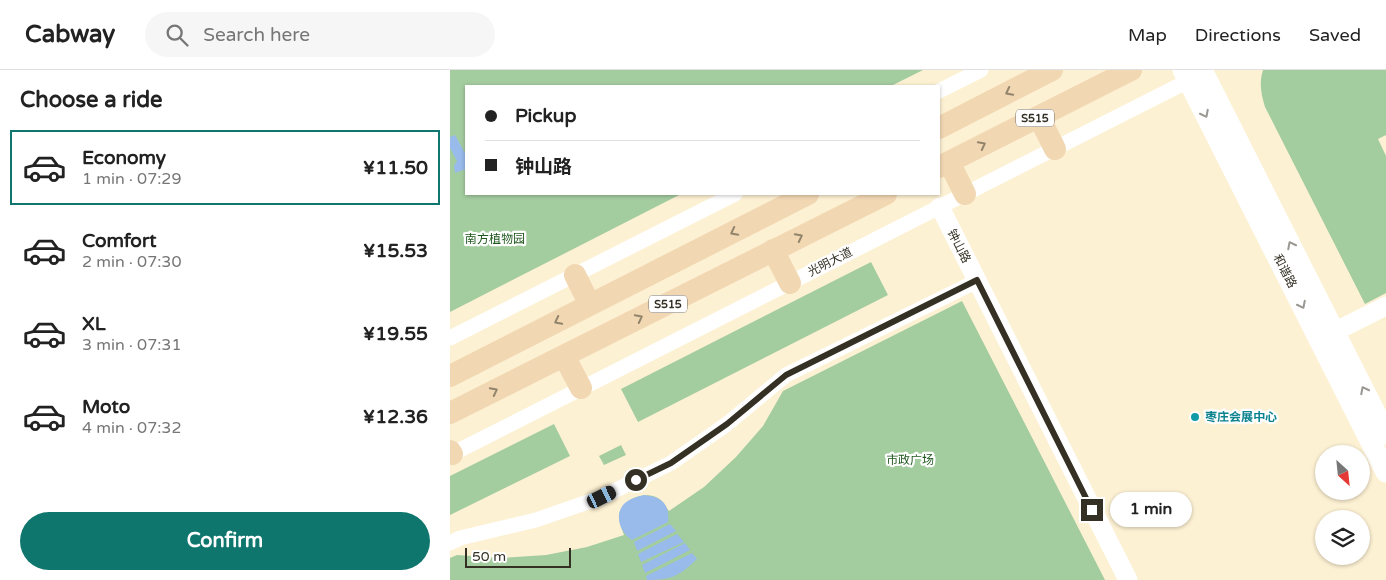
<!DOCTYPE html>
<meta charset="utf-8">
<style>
:root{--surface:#fff;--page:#f6f6f6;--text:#222;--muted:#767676;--line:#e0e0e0;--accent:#0f766e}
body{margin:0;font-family:"Varela Round","Noto Sans SC",sans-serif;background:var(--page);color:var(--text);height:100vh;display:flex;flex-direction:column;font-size:19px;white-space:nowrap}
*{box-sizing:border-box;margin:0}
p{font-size:16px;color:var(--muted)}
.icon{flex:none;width:28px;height:28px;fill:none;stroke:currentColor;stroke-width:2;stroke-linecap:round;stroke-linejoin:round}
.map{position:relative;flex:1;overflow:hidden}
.sheet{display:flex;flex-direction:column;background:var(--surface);width:450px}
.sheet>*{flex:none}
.banner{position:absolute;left:15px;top:15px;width:475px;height:110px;border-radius:0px;box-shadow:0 1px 4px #0004;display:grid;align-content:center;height:110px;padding:0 20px;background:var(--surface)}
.needle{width:32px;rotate:153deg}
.controls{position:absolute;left:865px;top:375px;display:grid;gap:10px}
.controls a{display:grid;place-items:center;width:55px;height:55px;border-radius:50%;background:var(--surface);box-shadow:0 1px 4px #0004;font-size:25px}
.scale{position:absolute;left:15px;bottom:12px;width:106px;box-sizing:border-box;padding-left:5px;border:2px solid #343024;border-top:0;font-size:14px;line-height:18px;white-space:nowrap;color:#343024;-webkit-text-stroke:4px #fff;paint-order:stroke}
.end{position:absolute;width:22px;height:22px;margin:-11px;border:6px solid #343024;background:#fff;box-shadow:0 0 0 2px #fff}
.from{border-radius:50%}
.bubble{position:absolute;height:35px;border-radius:18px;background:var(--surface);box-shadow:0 1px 4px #0004;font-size:16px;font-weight:800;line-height:35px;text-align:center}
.car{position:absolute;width:15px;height:30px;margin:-15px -8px;border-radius:6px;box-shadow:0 0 4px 1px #0007;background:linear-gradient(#222 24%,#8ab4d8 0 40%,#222 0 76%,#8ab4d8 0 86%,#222 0)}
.banner b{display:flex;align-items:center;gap:18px;height:48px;font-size:19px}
.banner b+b{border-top:1px solid var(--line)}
.banner i{width:12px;height:12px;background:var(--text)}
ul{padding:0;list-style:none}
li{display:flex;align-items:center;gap:15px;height:75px;margin:0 10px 8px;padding:0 10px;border:2px solid transparent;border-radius:0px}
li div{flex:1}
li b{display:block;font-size:19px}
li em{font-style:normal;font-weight:800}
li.active{border-color:var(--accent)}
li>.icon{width:45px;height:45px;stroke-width:1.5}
h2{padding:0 20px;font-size:22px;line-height:60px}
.primary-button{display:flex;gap:10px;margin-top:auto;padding:10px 20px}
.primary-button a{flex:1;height:58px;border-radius:30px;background:var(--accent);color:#fff;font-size:20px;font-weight:800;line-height:58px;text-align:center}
header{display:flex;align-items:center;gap:30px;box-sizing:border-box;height:70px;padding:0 25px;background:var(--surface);border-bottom:1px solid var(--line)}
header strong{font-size:24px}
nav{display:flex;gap:28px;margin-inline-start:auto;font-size:18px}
.search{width:350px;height:45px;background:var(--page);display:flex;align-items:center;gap:12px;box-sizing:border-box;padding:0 18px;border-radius:28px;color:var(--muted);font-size:19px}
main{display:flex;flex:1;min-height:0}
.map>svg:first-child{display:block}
.green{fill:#a3cc9f}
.water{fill:#98bbeb}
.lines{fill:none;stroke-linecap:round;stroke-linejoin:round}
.minor{stroke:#fff;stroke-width:15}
.tertiary{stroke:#fff;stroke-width:19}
.secondary{stroke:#fff;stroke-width:21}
.primary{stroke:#f2d7b3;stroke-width:22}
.oneway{stroke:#93846c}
.oneway2{stroke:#9a9892}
.route{stroke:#343024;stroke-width:6}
.culture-dot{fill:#0f9aa8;stroke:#fff;stroke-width:2}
.labels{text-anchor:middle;stroke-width:4.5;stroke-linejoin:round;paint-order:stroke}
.shield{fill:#fff;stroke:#716e66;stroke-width:1}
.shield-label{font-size:11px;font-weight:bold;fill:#343024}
.park-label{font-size:12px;fill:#1f581d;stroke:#fff}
.street-label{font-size:12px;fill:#343024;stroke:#fff}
.culture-label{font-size:12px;font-weight:bold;fill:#0d838f;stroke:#fff;text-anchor:start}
</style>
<header>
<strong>Cabway</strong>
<div class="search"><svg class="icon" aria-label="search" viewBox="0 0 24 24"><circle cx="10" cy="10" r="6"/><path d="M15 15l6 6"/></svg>Search here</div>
<nav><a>Map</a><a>Directions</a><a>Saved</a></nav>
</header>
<main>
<section class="sheet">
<h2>Choose a ride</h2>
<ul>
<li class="active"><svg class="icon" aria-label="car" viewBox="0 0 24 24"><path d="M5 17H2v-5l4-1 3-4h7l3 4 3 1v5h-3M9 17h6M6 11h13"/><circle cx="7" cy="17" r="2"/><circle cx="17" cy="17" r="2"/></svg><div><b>Economy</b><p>1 min · 07:29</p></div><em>¥11.50</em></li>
<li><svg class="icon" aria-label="car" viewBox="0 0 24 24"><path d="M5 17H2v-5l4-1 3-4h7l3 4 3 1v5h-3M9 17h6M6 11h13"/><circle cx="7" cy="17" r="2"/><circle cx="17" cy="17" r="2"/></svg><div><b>Comfort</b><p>2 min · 07:30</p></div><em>¥15.53</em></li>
<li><svg class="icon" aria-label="car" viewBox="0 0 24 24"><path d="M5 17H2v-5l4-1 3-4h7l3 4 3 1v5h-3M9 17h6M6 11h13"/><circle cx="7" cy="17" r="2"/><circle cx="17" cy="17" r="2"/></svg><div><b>XL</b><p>3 min · 07:31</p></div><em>¥19.55</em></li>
<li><svg class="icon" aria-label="car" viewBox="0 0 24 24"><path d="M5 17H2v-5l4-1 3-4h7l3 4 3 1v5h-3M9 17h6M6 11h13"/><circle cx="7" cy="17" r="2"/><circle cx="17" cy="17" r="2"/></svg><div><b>Moto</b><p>4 min · 07:32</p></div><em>¥12.36</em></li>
</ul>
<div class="primary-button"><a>Confirm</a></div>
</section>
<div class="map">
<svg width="936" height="510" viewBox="0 0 936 510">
<rect width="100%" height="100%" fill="#fdf1d3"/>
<path class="green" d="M0 0H473L441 16H16V124H231L0 242Z
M813 0H936V65L928 69 936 86V223L915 234 815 37C811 24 809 13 813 0Z
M421 192 438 225 188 352 171 319Z
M512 231 655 510H0V488L7 485 52 488 96 485 137 477 174 465C172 459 169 453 169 446 170 430 193 421 206 427 213 430 215 436 219 441L254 417 286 387 313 356 333 321Z
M104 354 120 386 0 445V406Z
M171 375 176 385 154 395 149 386Z"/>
<path class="water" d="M5 65 16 85V99L5 103 4 96 7 91 0 78V67Z
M194 425C211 427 220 433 218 452L182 470C171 463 164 447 173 435 178 429 187 427 194 425Z
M220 454 226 461 187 481 184 472Z
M227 464 234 472 191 492 188 484Z
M235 473 240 480 195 503 192 495Z
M242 483 247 489C229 506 222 510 197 510L196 506Z"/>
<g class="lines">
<path class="minor" d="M489 21 531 0
M0 268 285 124
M0 385 746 7
M0 473 10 468 86 450 152 427 221 393 277 354 336 305 527 211"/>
<path class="tertiary" d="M490 137 678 510
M872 268 936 236"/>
<path class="secondary" d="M733 0 936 402
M752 0 936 364"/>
<path class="primary" d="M589 47 605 79
M489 58 602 0
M499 92 515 124
M489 97 681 0
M323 180 340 213
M125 205 140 235
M114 286 131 318
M0 306 358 124
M0 343 436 124
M0 381 2 384"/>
</g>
<defs><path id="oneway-chevron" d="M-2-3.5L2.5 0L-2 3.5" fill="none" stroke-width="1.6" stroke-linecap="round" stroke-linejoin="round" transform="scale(1.25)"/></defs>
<g class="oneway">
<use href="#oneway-chevron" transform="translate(559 22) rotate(153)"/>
<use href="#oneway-chevron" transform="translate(532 75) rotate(-27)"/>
<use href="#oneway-chevron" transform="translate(284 162) rotate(153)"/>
<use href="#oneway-chevron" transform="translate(349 167) rotate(-27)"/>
<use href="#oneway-chevron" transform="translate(189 248) rotate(-27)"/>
<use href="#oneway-chevron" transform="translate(108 251) rotate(153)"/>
<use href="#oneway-chevron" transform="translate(44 321) rotate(-27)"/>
</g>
<g class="oneway2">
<use href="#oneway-chevron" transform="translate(755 44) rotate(63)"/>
<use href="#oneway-chevron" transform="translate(841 175) rotate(-117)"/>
<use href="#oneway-chevron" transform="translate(852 235) rotate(63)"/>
<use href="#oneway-chevron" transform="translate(914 320) rotate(-117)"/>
</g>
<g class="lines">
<path class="route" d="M186 410 221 393 277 354 336 305 527 210 642 440"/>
</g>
<circle class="culture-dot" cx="745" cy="347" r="5"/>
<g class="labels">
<g class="shield">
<rect x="566" y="39.5" width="38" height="17" rx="4"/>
<rect x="199" y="225.5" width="38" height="17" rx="4"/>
</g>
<g class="shield-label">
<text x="585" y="52">S515</text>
<text x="218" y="238">S515</text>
</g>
<g class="park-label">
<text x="45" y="173">南方植物园</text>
<text x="460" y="394">市政广场</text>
</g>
<g class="street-label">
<text transform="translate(509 176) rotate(63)" y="4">钟山路</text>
<text transform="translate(380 192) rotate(-27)" y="4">光明大道</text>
<text transform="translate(835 201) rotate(63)" y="4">和谐路</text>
</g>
<g class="culture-label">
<text x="755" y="351">枣庄会展中心</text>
</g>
</g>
</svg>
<div class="controls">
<a><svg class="needle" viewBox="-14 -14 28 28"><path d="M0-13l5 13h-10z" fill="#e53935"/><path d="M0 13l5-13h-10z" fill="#767676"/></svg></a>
<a><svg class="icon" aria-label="layers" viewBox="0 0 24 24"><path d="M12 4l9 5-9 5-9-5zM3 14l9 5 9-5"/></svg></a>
</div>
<div class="scale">50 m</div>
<i class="end from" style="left:186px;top:410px"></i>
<i class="end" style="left:642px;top:440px"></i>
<div class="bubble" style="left:660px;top:422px;width:82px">1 min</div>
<i class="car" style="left:152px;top:427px;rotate:64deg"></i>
<div class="banner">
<b><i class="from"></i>Pickup</b>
<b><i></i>钟山路</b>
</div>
</div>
</main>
